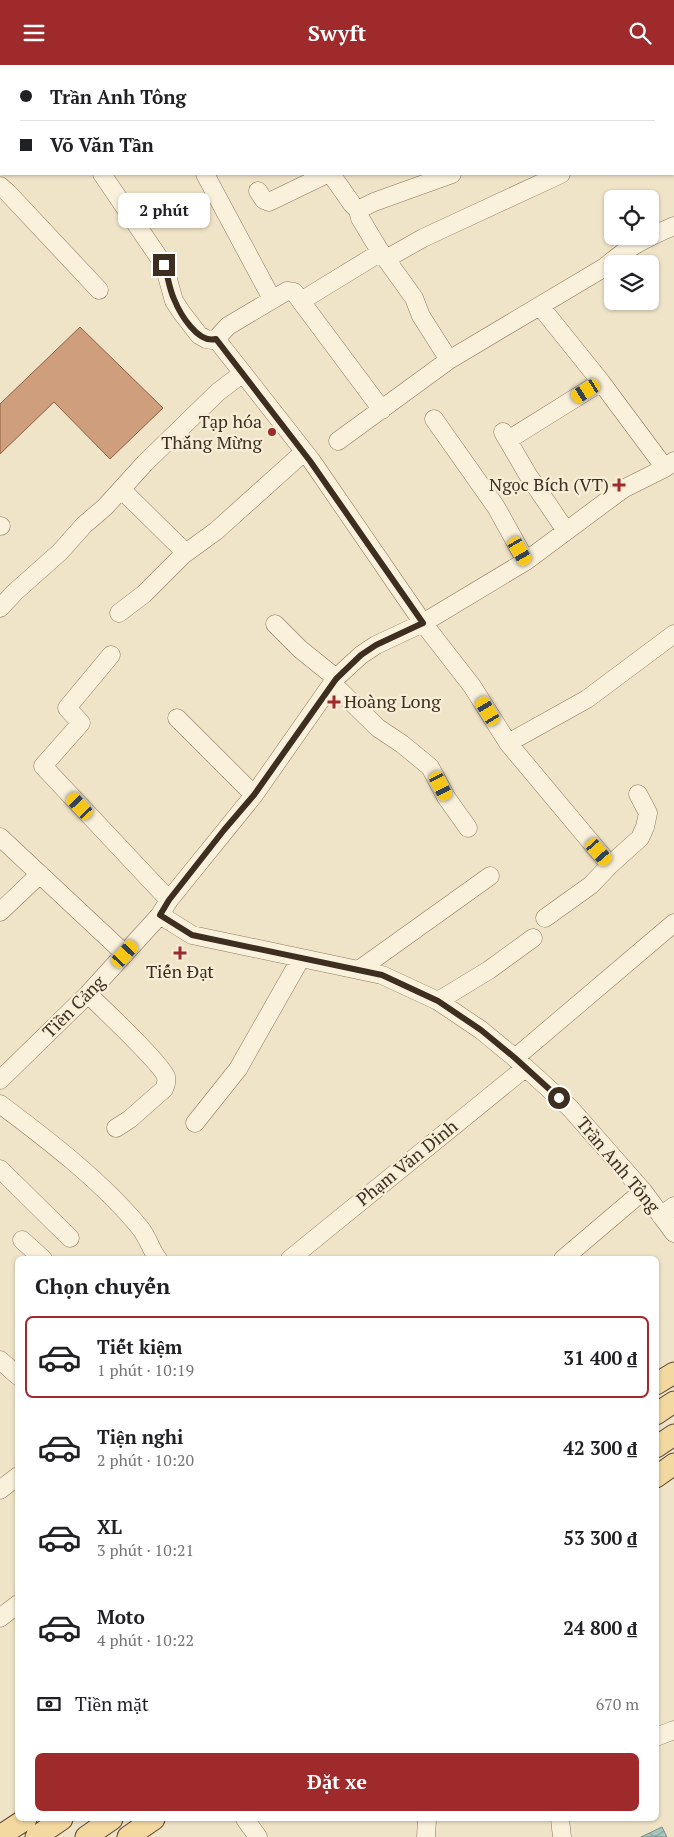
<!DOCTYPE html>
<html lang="vi">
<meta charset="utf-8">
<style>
:root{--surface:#fff;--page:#f6f6f6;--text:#202124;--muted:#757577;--line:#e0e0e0;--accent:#9e2a2b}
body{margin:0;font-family:"PT Serif",serif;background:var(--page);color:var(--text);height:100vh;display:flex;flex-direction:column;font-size:19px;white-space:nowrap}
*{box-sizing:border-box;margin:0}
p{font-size:16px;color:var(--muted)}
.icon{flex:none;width:28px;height:28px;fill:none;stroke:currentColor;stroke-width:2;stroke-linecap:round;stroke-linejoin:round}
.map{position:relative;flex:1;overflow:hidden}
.drawer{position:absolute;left:15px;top:1191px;width:644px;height:565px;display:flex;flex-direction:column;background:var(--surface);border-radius:8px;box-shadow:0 1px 4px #0004}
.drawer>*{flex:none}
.guide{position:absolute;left:0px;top:0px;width:675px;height:110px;box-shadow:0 1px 4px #0004;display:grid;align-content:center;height:110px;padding:0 20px;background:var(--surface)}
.fabs{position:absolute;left:604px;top:125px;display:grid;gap:10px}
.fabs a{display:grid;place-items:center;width:55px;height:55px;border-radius:8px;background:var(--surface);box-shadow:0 1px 4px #0004;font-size:25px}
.end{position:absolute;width:22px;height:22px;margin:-11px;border:6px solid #3d2e20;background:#fff;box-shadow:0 0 0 2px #fff}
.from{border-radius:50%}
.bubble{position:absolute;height:35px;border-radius:8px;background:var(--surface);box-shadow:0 1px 4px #0004;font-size:16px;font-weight:600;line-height:35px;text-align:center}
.car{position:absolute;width:15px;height:30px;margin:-15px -8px;border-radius:6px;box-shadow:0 0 4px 1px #0007;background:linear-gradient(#f5c518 24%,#345 0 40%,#f5c518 0 76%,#345 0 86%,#f5c518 0)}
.guide b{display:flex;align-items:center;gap:18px;height:48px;font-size:19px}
.guide b+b{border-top:1px solid var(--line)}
.guide i{width:12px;height:12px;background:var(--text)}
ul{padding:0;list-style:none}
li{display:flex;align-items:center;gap:15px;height:82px;margin:0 10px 8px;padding:0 10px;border:2px solid transparent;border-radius:8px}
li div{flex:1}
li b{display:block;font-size:19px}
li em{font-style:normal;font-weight:600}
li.active{border-color:var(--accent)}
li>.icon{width:45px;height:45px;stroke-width:1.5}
h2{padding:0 20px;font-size:22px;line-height:60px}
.pay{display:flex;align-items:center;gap:12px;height:55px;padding:0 20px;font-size:19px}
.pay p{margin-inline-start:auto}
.cta{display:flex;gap:10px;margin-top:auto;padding:10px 20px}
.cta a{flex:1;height:58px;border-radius:8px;background:var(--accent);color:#fff;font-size:20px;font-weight:600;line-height:58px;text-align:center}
header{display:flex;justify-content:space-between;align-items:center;height:65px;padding:0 20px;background:var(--accent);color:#fff;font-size:22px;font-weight:600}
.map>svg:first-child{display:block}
.water{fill:url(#water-waves);stroke:#6f938a}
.building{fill:#cf9f7d;stroke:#8d5f41}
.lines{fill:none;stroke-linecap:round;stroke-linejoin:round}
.minor-casing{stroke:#8d765c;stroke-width:19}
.major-casing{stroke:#5b4430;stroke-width:23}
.minor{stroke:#faf1dc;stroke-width:18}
.major{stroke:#f3d9a0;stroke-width:21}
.route{stroke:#3d2e20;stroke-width:6}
.poi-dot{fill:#9e2a2b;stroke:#f7eed8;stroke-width:2}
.labels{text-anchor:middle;stroke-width:4.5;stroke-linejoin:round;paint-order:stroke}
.poi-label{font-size:18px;fill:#3d2e20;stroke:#f7eed8;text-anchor:end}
.street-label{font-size:18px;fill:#3d2e20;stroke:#f7eed8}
</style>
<header><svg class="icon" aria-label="menu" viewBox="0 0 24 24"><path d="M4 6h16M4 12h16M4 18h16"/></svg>Swyft<svg class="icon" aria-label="search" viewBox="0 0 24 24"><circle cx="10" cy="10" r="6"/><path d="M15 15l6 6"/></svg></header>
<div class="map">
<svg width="674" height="1772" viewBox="0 0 674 1772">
<defs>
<pattern id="water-waves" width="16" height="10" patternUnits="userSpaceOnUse" patternTransform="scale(1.25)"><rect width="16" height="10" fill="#a9c4bc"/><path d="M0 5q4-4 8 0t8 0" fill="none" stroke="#8ba098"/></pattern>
</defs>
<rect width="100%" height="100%" fill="#f0e4c8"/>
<path class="water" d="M662 1762 667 1772H641Z"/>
<path class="building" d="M80 262 163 343 110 394 54 337 0 389V339Z"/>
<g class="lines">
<defs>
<path id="minor" d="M15 0 16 1
M139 0 140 1
M267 0 268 1
M431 0 432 1
M293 1 295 0
M567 1 569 0
M0 63 1 61
M102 109 164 200 174 236 182 248 199 270 206 274 212 275 216 274 311 395 423 558 472 621 508 678 610 800
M205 109 272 234
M331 109 352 139 358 145 360 153 378 183 414 233 421 251 449 295
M0 121 8 128 99 225
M258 126 264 135 269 137 327 109
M358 145 374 137 452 109
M386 194 423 173 561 109
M301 236 381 187
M540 241 601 317 665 403
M216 274 228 261 287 226 294 227 382 345
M434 354 496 442 526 496
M503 367 528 410 566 466
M508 375 601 317
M338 376 449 295 605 202C626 183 648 172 674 161
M122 425 186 488
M0 461H1
M0 543 15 527 60 487 84 460 105 442 145 398 218 327 243 308
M119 548 144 529 183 490 216 466 304 387
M275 559 300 584 336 613
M111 590 67 643 81 658 43 701 169 835
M332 618 378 663 402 679 430 702 446 732 468 763
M177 653 254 730
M508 678 587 634 674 569
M0 772 125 889
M0 847 40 809
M160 850 192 870 382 910 438 936 481 965 515 993 570 1043 643 1126 674 1168
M545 853 591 820 610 800 640 773 645 762 648 748 638 729
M360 904 490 811
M88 929C101 942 162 999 166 1012 167 1016 166 1020 164 1024L130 1054 116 1063
M438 936 489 905 533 873
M515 993 674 858
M0 1015 88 929 160 850 169 835 254 730 336 613 361 590 376 580 423 558 526 496 623 424 665 403 674 396
M0 1039C48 1075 103 1117 141 1164 148 1173 151 1185 158 1194
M195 1058 238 1004 301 893
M0 1104 70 1173
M661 1151 674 1141
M22 1175 43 1194
M290 1194 525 1003
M563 1194 643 1126
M0 1295 18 1311
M0 1425 18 1411
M0 1553 18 1539
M656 1672 674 1665
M245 1754 258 1772
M560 1754 562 1772
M426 1772 427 1754"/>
<path id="major" d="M656 1319 674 1308
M656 1349 674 1337
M656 1382 674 1370
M656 1412 674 1399
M0 1771 26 1754
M36 1772 62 1754
M86 1772 112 1754
M128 1772 154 1754"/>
</defs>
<use href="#minor" class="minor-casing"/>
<use href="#major" class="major-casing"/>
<use href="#minor" class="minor"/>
<use href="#major" class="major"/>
</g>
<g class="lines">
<path class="route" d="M164 200C168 211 169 223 174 234 180 249 198 279 216 274L310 396 423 558 376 580 361 590 336 614 254 730 224 765 169 835 160 850 192 870 382 910 438 936 481 965 515 993 559 1033"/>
</g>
<g class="poi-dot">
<circle cx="272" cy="367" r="5"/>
<path d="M616.5 412.5h5v5h5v5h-5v5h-5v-5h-5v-5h5z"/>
<path d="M331.5 629.5h5v5h5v5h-5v5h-5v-5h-5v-5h5z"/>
<path d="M177.5 880.5h5v5h5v5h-5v5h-5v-5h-5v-5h5z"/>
</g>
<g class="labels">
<g class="poi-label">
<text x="262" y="363">Tạp hóa<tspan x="262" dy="21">Thắng Mừng</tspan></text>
<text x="609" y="426">Ngọc Bích (VT)</text>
<text x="344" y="643" text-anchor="start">Hoàng Long</text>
<text x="180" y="913" text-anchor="middle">Tiến Đạt</text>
</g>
<g class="street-label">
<text transform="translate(74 942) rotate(-45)" y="6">Tiền Cảng</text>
<text transform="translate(407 1098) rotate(-39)" y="6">Phạm Văn Dinh</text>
<text transform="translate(618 1100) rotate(50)" y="6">Trần Anh Tông</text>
</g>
</g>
</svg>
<div class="fabs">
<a><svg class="icon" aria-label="locate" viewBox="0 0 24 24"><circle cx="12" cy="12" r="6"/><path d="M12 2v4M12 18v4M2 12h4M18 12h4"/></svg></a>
<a><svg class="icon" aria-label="layers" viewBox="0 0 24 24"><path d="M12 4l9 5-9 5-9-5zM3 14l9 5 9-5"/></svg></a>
</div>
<i class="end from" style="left:559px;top:1033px"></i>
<i class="end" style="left:164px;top:200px"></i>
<div class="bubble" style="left:118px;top:128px;width:92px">2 phút</div>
<i class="car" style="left:586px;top:326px;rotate:238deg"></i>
<i class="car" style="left:520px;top:486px;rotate:150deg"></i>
<i class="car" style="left:488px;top:646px;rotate:329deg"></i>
<i class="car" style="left:441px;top:721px;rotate:153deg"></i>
<i class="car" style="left:80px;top:741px;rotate:317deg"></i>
<i class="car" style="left:599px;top:787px;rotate:139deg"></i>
<i class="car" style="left:125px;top:889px;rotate:42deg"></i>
<div class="guide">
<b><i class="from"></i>Trần Anh Tông</b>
<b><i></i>Võ Văn Tần</b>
</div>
<section class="drawer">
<h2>Chọn chuyến</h2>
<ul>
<li class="active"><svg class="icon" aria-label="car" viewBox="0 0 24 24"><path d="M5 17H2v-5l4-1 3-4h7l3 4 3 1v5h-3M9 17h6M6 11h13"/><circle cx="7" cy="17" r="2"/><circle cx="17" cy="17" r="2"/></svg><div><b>Tiết kiệm</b><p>1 phút · 10:19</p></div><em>31 400 ₫</em></li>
<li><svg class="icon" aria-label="car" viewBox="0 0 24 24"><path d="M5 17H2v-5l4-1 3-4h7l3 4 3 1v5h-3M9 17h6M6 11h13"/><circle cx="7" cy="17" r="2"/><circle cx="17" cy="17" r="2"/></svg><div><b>Tiện nghi</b><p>2 phút · 10:20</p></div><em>42 300 ₫</em></li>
<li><svg class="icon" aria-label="car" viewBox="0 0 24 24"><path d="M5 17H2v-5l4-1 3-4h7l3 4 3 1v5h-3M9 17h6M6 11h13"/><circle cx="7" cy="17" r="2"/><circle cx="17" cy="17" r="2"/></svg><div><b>XL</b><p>3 phút · 10:21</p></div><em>53 300 ₫</em></li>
<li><svg class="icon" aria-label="car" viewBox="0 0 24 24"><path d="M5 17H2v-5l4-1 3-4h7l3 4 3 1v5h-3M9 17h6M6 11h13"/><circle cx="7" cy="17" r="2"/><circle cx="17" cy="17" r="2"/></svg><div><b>Moto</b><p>4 phút · 10:22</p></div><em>24 800 ₫</em></li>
</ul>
<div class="pay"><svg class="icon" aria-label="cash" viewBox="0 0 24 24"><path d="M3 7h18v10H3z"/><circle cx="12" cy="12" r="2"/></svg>Tiền mặt<p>670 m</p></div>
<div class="cta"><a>Đặt xe</a></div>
</section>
</div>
